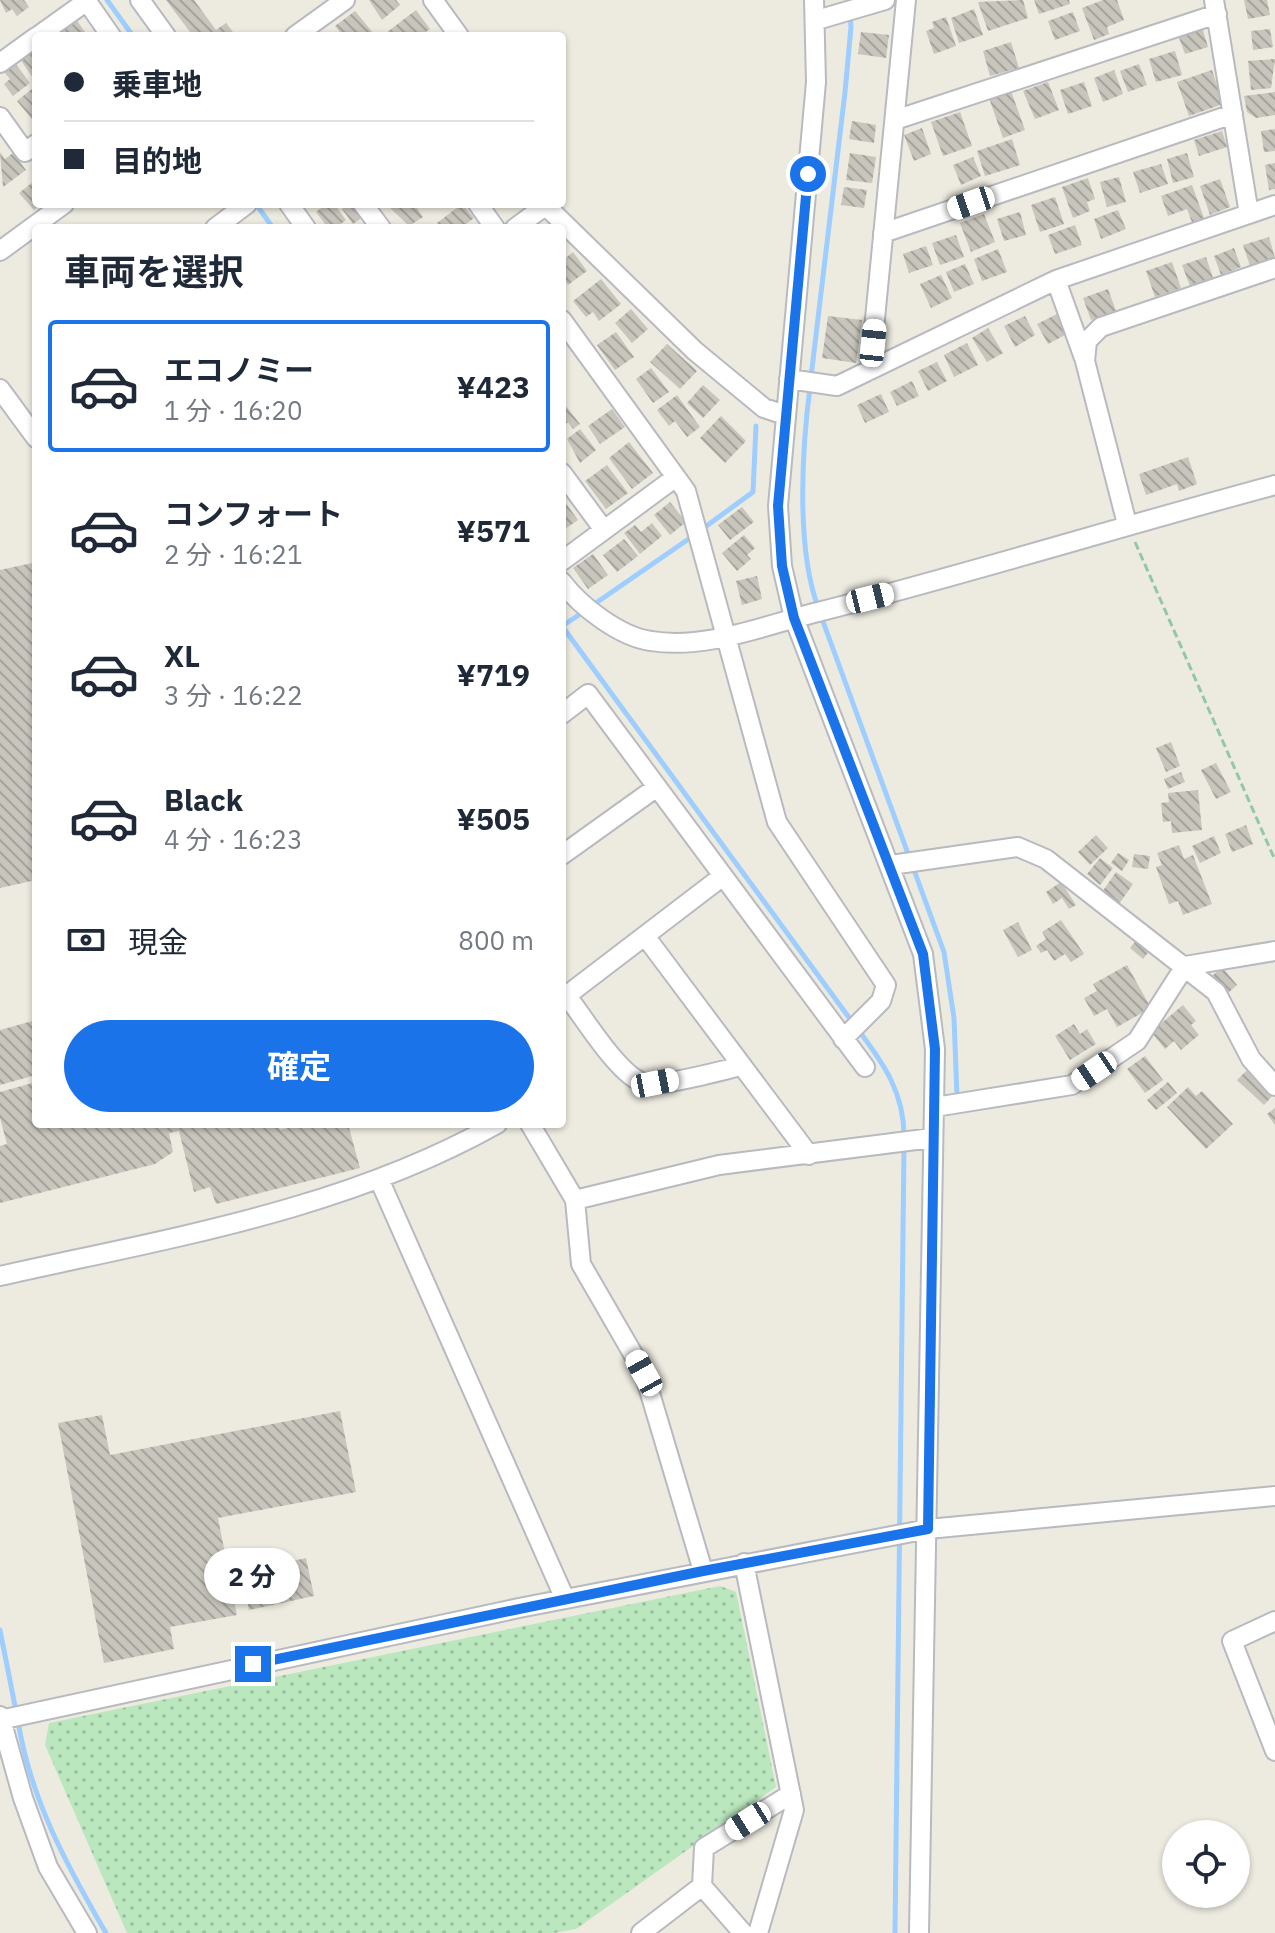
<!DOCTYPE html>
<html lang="ja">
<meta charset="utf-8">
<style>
:root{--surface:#fff;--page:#f6f6f7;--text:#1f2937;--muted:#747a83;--line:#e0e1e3;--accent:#1a73e8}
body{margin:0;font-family:"IBM Plex Sans","Noto Sans JP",sans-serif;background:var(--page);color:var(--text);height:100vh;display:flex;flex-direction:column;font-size:30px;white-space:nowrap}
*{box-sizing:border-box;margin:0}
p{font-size:26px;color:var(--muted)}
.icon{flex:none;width:44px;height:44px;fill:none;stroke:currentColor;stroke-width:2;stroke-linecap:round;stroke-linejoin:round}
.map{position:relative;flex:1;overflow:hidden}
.drawer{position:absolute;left:32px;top:224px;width:534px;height:904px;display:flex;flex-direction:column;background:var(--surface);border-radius:8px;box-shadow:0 2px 6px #0004}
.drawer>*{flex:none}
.hud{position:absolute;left:32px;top:32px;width:534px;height:176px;border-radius:8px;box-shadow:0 2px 6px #0004;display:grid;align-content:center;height:176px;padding:0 32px;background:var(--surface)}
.tools{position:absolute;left:1162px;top:1820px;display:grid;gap:16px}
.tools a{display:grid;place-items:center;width:88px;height:88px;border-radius:50%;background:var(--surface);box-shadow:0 2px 6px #0004;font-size:40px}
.end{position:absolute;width:36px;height:36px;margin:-18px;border:10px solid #1a73e8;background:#fff;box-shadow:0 0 0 4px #fff}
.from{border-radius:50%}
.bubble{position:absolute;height:56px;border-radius:28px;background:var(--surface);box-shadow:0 2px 6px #0004;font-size:26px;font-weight:700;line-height:56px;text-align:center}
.car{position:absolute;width:24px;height:48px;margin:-24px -12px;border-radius:10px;box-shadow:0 0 6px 2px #0007;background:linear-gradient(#fff 24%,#345 0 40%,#fff 0 76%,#345 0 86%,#fff 0)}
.hud b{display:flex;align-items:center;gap:28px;height:76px;font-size:30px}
.hud b+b{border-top:2px solid var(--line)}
.hud i{width:20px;height:20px;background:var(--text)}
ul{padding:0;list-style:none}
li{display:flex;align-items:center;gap:24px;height:132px;margin:0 16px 12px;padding:0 16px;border:4px solid transparent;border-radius:8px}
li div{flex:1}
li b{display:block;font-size:30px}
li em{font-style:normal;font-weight:700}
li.current{border-color:var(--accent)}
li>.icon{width:72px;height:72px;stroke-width:1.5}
h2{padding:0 32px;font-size:36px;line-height:96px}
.pay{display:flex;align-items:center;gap:20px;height:88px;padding:0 32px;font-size:30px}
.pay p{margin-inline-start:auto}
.cta{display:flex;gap:16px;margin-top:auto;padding:16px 32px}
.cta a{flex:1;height:92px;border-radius:48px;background:var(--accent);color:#fff;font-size:32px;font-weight:700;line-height:92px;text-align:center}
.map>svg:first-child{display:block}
.grass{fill:url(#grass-dots)}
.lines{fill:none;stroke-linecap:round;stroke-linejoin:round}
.stream{stroke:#9ecdff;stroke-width:5}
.building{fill:url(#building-back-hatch)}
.minor-casing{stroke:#b8bac0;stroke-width:22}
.path{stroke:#93c8a6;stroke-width:3;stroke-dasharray:8 4;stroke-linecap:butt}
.minor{stroke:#fff;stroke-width:18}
.route{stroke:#1a73e8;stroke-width:10}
</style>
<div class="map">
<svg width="1275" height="1933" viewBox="0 0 1275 1933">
<defs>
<pattern id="grass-dots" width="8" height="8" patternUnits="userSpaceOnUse" patternTransform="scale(2)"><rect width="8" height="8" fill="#bae7bd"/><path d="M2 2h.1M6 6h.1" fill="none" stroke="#9abe9d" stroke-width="1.8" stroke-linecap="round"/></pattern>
<pattern id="building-back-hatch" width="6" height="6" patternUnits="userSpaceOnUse" patternTransform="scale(2)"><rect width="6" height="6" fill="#c8c5bd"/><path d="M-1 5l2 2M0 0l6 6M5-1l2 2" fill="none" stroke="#a5a39d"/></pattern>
</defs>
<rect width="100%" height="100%" fill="#edebe0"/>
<path class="grass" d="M720 1586 736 1592 776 1787 576 1929 554 1933H127L45 1745 49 1723Z"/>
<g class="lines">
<path class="stream" d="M107 0 133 36
M256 204 273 228
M811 377 845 92 851 27 849 0
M810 387C802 449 796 548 818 607
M701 530 753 492 756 426
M593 605 693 536
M821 616 944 952 954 1018 957 1097
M562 626 853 1023
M562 626 585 611
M859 1031C884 1064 904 1093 904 1136
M0 1630 16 1711
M18 1721C30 1798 67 1866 106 1933
M895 1933 904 1146"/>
</g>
<path class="building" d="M0 0H24L29 7 17 16 12 9 6 13Z
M166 0H194L216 30 226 23 236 36H193Z
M369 0H396L400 5 382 20Z
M1023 0 1028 18 988 31 978 2Z
M1034 0H1069L1070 4 1039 14Z
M1103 0H1117L1124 20 1107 27 1109 34 1094 40 1082 8Z
M1244 0H1267L1270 15 1248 19Z
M974 9 983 35 959 43 951 18Z
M416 10 430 29 420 36H382Z
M355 11 374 34 371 36H343L335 26Z
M1073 12 1080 31 1055 40 1048 21Z
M946 17 956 46 934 54 926 31 934 28 932 22Z
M75 18 88 36H50Z
M1202 27 1208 47 1185 54 1178 35Z
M1270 29 1273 47 1253 50 1251 31Z
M861 32 889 35 886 58 858 54Z
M1011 42 1019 68 990 76 983 51Z
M36 48V75L33 78 20 59Z
M1175 51 1182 75 1156 82 1149 59Z
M1275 59 1271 88 1251 90 1248 61Z
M15 63 30 83 13 96 4 84 10 79 4 72Z
M1139 64 1147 85 1128 92 1120 71Z
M1114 70 1123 94 1103 102 1094 78Z
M1212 70 1223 104 1189 116 1177 82Z
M1048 82 1059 110 1035 119 1023 91Z
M1084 82 1092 106 1068 114 1060 90Z
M33 88 36 92 34 122 17 101Z
M1011 91 1025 130 1003 138 989 98Z
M1275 92V115L1256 118 1247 112 1244 96Z
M960 112 972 146 943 156 931 122Z
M852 121 876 125 874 143 849 139Z
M922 128 931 154 914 161 904 135Z
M1275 129V151L1264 152 1261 131Z
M1222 131 1227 147 1199 156 1194 140Z
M1012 139 1020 165 985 176 977 151Z
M0 152 5 159 13 153 26 170 3 187Z
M850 153 876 157 872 183 846 180Z
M1187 153 1194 177 1173 183 1167 159Z
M973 157 981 176 961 185 953 165Z
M1275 163V189L1269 190 1265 165Z
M1161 164 1168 184 1140 193 1133 172Z
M1119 177 1126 202 1107 207 1100 182Z
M1088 178 1095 199 1087 202 1090 211 1073 218 1062 187Z
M1220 179 1230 207 1210 215 1200 186Z
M33 182 36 204H41L34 210 19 193Z
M1192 185 1205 221 1193 225 1187 209 1168 216 1161 196Z
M844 187 867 190 864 208 841 205Z
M1055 197 1064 224 1040 232 1031 205Z
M326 204H334L346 220 335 228H328L316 212Z
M349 204H353L363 217 353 224 342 209Z
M394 204H414L423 217 409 226 389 207Z
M462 204 474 218 461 228H441L437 223Z
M1118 210 1126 229 1101 239 1094 219Z
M1020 212 1026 235 1004 241 997 219Z
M984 214 995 242 971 252 960 223Z
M1075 225 1082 245 1055 254 1048 235Z
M956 235 964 257 940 265 932 243Z
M1269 237 1275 258 1250 266 1243 245Z
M926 246 933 265 909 273 903 254Z
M1234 248 1241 267 1221 275 1214 256Z
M998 249 1007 272 982 281 974 259Z
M573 252 587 271 568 285 565 281 562 283V261Z
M1206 257 1213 278 1190 286 1182 265Z
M1172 262 1181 288 1155 297 1146 271Z
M965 264 974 284 954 292 946 272Z
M941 275 952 298 931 308 920 284Z
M601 279 621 304 599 321 593 312 586 317 573 301Z
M1108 289 1116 311 1091 320 1083 298Z
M631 309 648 329 632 343 615 323Z
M1057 314 1067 334 1048 344 1037 324Z
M828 316 862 320 856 363 822 358Z
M1025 316 1035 335 1015 347 1004 326Z
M988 328 1003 353 987 362 972 338Z
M616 332 634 357 615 370 597 345Z
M967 343 978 365 954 377 944 355Z
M667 344 697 371 680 389 650 362Z
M937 362 947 381 928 391 918 371Z
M651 368 669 392 653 403 636 379Z
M912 381 919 396 897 406 890 392Z
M703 385 720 400 703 418 687 403Z
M881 394 889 412 865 423 857 405Z
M677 395 700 427 687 437 675 421 669 426 657 410Z
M562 401 580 424 573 429 568 422 562 427Z
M612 409 625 427 600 444 588 426Z
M721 416 746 441 725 463 700 438Z
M580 429 596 450 580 463 567 439Z
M629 442 653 473 632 489 609 458Z
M1188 457 1197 484 1179 491 1177 484 1146 495 1139 474Z
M607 465 628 493 606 509 585 481Z
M562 498 578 520 562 531Z
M670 502 686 522 670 535 654 515Z
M742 507 754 522 730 540 718 525Z
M652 523 662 536 640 554 624 533 635 525 641 532Z
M744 535 755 548 747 555 751 559 737 571 722 553Z
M624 539 638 556 617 572 603 555Z
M593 554 608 575 588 589 573 568Z
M32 563 36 581V880L0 888V570Z
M757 576 762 599 742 605 736 581Z
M1171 742 1180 766 1166 772 1156 748Z
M1216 763 1231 792 1216 799 1201 770Z
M1181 772 1185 782 1168 789 1164 779Z
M1198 790 1202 830 1172 833 1171 821 1163 822 1161 803 1169 802 1168 793Z
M1246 825 1253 844 1232 852 1225 834Z
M1096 835 1108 848 1090 865 1078 852Z
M1214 836 1221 853 1200 863 1192 846Z
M1179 845 1184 859 1193 855 1212 904 1183 915 1178 901 1169 904 1156 867 1162 865 1157 853Z
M1118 853 1129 860 1122 871 1111 863Z
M1134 854 1150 856 1148 869 1132 867Z
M1100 858 1113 868 1100 885 1087 874Z
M1116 872 1133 884 1119 904 1102 892Z
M1061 882 1076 905 1069 909 1062 898 1053 904 1046 892Z
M1061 920 1084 954 1071 962 1065 954 1054 961 1047 950 1041 953 1036 946 1046 939 1042 932Z
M1018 922 1032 950 1018 957 1003 930Z
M1138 938 1151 949 1143 959 1130 948Z
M1127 965 1151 1008 1117 1027 1107 1009 1094 1016 1084 998 1097 991 1093 984Z
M1222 967 1237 985 1226 995 1211 977Z
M1183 1005 1196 1021 1191 1025 1199 1035 1181 1050 1174 1041 1165 1049 1151 1032Z
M36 1020V1075L0 1085V1030Z
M1074 1024 1080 1034 1087 1029 1096 1044 1070 1060 1055 1036Z
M1145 1056 1163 1080 1145 1093 1127 1069Z
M1249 1068 1275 1093 1264 1105 1237 1080Z
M36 1082V1124H278L280 1130 304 1124H348L360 1168 216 1204 210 1187 194 1192 179 1131 169 1133 173 1152 155 1164 0 1203V1146L7 1144 0 1118V1092Z
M1168 1082 1177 1093 1156 1110 1147 1100Z
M1188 1087 1196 1096 1202 1091 1233 1124 1206 1149 1167 1107Z
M1275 1108V1125L1267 1114Z
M340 1411 356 1492 218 1518 237 1615 170 1627 174 1649 104 1663 58 1423 102 1415 110 1455Z
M306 1558 314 1596 249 1610 241 1572Z"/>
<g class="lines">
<defs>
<path id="minor" d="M86 0 111 36
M140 0 166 36
M433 0 459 36
M814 0 816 82 778 506 782 566 794 618 923 954 935 1049 919 1933
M1214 0 1249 214
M817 20 885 0
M38 36 87 1
M295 36 345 0
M0 63 36 37
M0 117 25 152 36 144
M895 120 1217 14
M289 204 306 228
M363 204 381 228
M478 204 495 228
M544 204 695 351 764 408 785 415
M215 228 247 204
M515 228 545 206
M883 233 1233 114
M0 251 64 204
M1056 280 1084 358
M562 320 686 491 777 822 886 985 881 1001 843 1039
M870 370 906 0
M789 379 837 386 1056 280 1275 205
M0 389 36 438
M562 473 604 530
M1127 524 1085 361 1087 341 1101 327 1275 268
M562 561 676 477
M562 582C580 606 620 637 651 641 706 650 765 625 818 612 971 573 1122 526 1275 485
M562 714 588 694 865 1067
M562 855 657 787
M891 865 1018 847 1046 859 1216 992 1251 1059 1275 1086
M645 936 809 1155
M567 996C584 1018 615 1069 639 1081 657 1090 721 1070 742 1066
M562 999 723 876
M935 1107 1072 1085 1137 1041 1185 966 1275 951
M530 1124 575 1200 581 1264 644 1373 703 1571
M379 1179 565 1599
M575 1200 719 1165 932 1138
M0 1276C169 1238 344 1210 497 1124
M744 1563 794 1810 758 1933
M1275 1621 1232 1641 1275 1751
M0 1716 23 1798 48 1867 87 1933
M0 1720 519 1608 928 1529 1275 1496
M702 1886 743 1933
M641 1933 702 1886 704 1848 791 1794"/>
</defs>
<use href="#minor" class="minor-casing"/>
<path class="path" d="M1135 542 1275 860"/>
<use href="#minor" class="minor"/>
</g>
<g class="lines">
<path class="route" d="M253 1664 703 1571 928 1529 935 1049 923 954 794 618 782 566 778 506 808 174"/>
</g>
</svg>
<div class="tools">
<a><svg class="icon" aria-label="locate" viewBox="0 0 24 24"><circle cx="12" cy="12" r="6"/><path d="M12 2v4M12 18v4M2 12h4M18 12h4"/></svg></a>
</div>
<i class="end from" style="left:808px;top:174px"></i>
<i class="end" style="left:253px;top:1664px"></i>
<div class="bubble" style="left:204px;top:1548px;width:96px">2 分</div>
<i class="car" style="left:971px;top:203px;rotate:251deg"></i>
<i class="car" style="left:873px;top:343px;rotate:6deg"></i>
<i class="car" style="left:870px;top:598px;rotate:76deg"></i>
<i class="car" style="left:1094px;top:1071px;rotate:236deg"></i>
<i class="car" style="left:655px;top:1083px;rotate:79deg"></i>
<i class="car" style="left:644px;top:1373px;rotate:331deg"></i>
<i class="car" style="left:748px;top:1821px;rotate:238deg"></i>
<div class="hud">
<b><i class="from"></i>乗車地</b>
<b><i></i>目的地</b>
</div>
<section class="drawer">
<h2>車両を選択</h2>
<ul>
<li class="current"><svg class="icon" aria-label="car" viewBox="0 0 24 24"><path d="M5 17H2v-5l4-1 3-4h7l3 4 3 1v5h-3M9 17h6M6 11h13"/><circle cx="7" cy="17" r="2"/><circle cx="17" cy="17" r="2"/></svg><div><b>エコノミー</b><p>1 分 · 16:20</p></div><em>¥423</em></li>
<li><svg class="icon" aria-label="car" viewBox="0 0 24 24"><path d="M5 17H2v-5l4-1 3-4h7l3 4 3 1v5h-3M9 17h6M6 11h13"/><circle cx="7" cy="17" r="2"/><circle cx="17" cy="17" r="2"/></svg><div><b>コンフォート</b><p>2 分 · 16:21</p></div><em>¥571</em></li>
<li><svg class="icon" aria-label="car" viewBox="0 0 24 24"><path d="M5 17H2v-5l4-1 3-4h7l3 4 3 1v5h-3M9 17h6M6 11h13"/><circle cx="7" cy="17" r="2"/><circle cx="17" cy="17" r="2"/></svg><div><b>XL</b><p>3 分 · 16:22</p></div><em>¥719</em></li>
<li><svg class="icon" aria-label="car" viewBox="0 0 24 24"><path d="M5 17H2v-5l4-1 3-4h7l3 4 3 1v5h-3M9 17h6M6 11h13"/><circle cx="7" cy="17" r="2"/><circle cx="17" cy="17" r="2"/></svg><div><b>Black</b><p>4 分 · 16:23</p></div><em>¥505</em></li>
</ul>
<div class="pay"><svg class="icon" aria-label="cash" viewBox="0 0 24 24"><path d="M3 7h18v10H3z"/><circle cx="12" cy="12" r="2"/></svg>現金<p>800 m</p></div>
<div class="cta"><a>確定</a></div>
</section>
</div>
